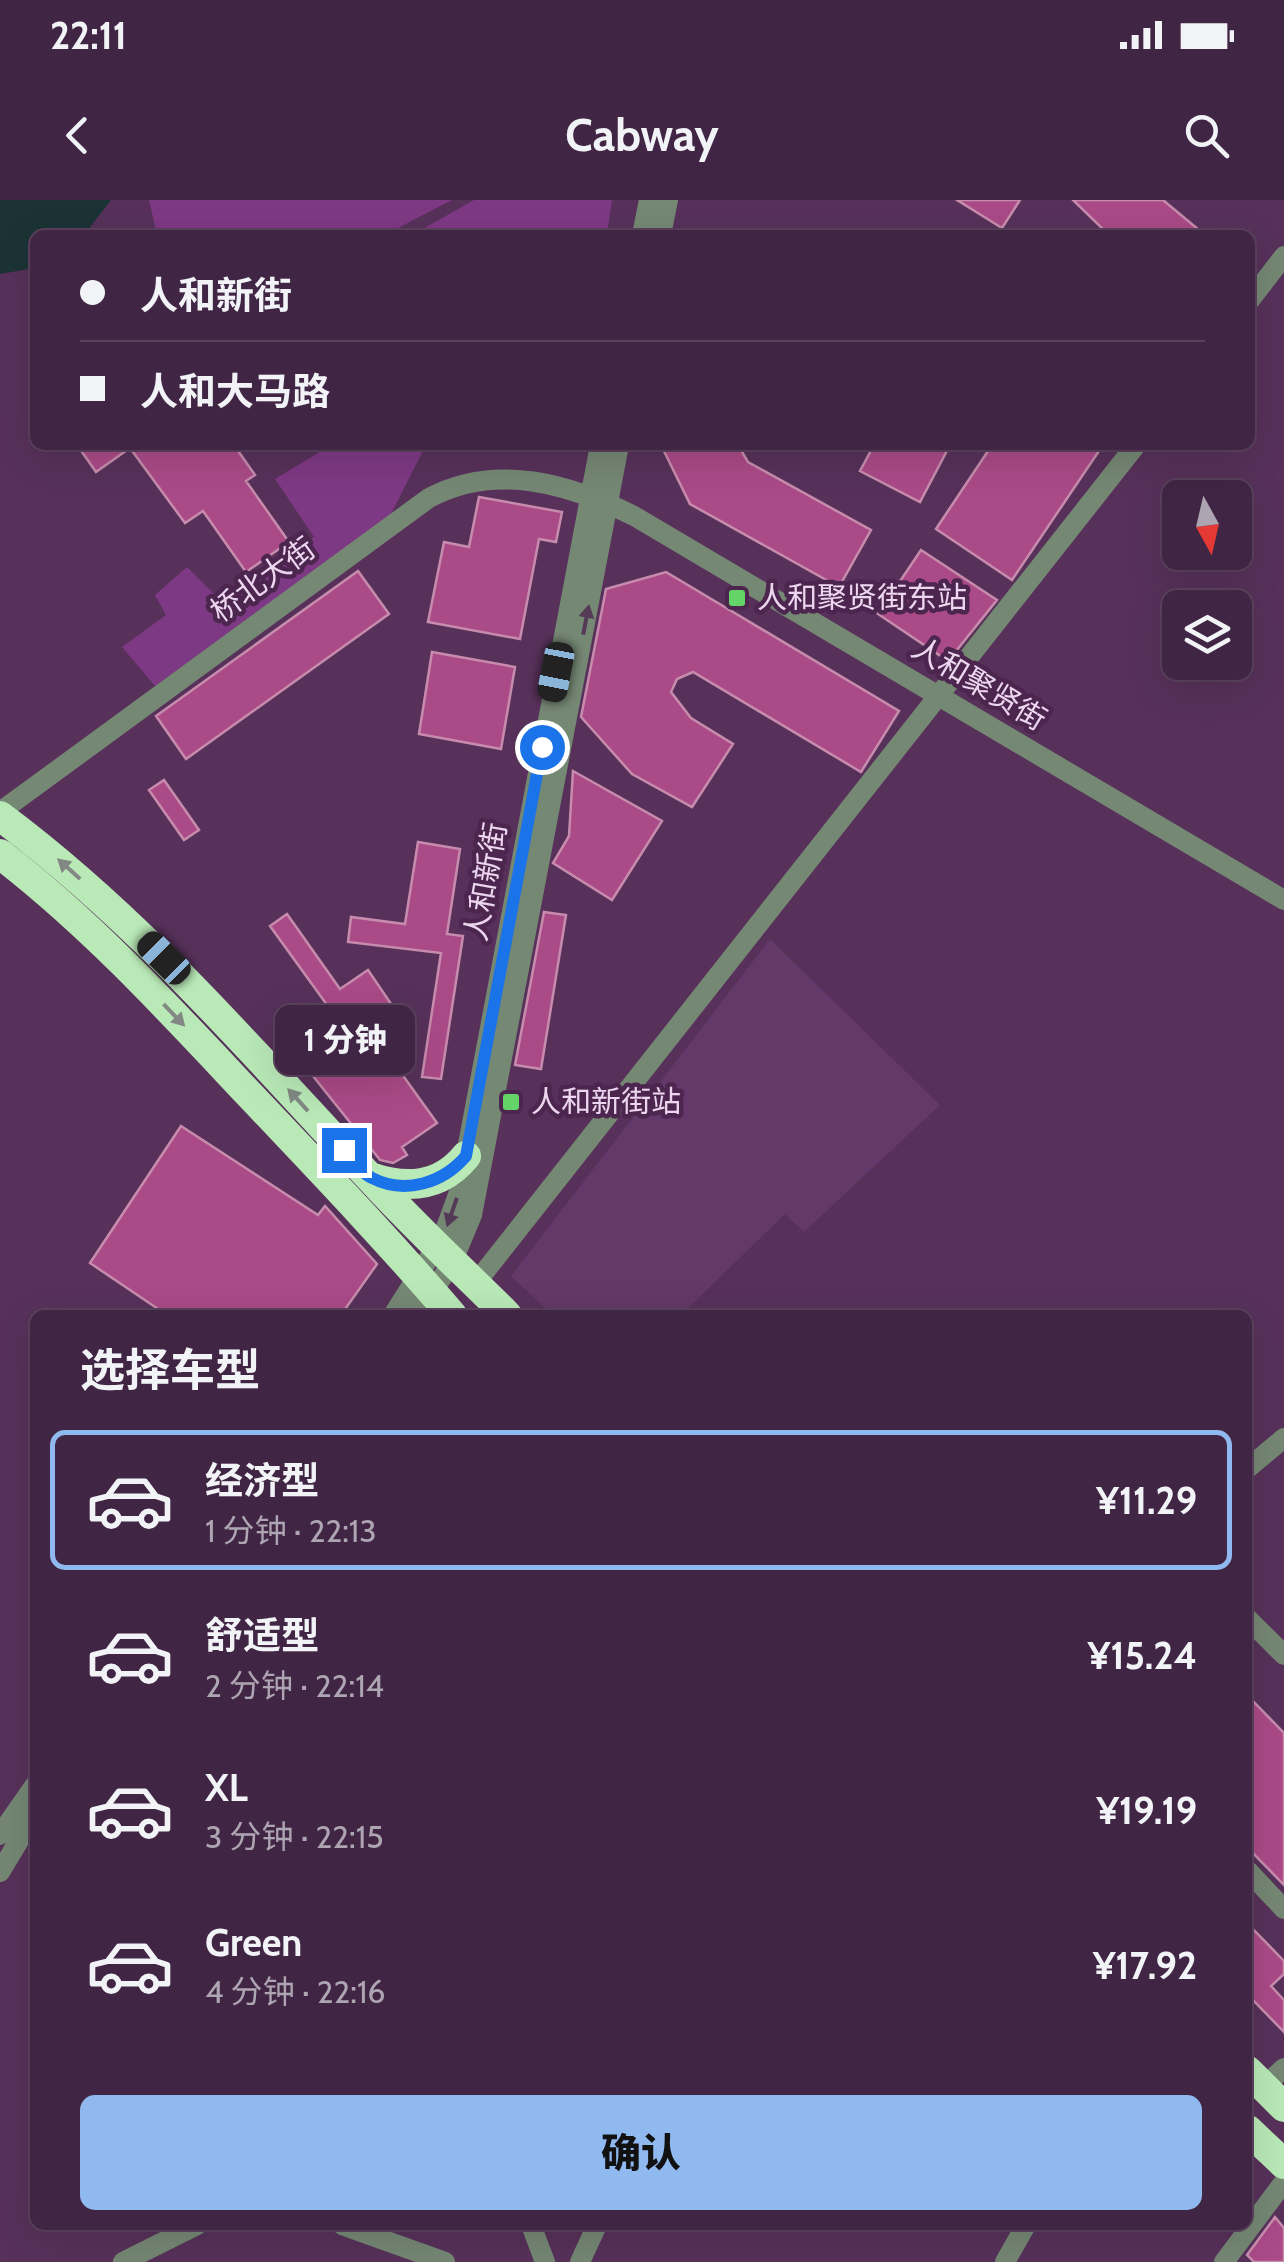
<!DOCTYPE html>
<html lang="zh">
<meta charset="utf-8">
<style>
:root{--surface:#412544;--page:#4c314f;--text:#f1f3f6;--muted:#aea5b2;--line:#5a425d;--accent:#90b9f0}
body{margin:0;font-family:Cabin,"Noto Sans SC",sans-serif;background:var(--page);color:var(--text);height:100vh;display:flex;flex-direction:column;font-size:38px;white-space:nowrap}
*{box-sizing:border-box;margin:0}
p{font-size:32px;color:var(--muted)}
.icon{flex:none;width:55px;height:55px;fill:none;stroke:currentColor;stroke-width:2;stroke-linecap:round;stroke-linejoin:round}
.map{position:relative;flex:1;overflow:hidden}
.details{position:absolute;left:30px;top:1110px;width:1222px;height:920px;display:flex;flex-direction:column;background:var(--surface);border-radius:15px;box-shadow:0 10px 40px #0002,0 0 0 2px var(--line)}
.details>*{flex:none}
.banner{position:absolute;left:30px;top:30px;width:1225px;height:220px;border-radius:15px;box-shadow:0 10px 40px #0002,0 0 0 2px var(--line);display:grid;align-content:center;height:220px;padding:0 50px;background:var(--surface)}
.needle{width:65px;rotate:172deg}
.tools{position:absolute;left:1162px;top:280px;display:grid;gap:20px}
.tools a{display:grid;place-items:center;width:90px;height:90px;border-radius:15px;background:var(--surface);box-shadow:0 10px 40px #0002,0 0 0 2px var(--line);font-size:50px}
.end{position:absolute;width:45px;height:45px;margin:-22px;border:12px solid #1a73e8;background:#fff;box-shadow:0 0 0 5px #fff}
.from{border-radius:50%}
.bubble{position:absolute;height:70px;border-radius:15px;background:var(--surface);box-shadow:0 10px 40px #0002,0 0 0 2px var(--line);font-size:32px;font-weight:800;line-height:70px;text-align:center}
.car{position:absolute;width:30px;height:60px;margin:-30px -15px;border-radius:12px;box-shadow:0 0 8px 2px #0007;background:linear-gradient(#222 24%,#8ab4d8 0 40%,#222 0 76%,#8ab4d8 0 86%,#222 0)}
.banner b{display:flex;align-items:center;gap:35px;height:95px;font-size:38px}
.banner b+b{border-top:2px solid var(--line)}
.banner i{width:25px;height:25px;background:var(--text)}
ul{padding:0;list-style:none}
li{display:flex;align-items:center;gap:30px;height:140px;margin:0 20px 15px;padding:0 30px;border:5px solid transparent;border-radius:15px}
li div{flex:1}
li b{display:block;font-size:38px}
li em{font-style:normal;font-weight:800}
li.active{border-color:var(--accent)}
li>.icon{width:90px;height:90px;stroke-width:1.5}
h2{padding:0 50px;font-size:45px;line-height:120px}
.cta{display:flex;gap:20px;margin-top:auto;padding:20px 50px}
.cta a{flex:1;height:115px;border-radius:15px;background:var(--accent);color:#111;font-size:40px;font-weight:800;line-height:115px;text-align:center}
.status{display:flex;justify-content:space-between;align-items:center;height:70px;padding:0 50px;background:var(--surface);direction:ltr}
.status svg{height:28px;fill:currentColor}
header{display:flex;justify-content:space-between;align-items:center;height:130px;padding:0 50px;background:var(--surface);font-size:45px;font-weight:800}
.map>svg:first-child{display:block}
.built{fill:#643868}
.green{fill:#7e3984}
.water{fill:#1c3335}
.building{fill:#aa4a87;stroke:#c78cad;stroke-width:2.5}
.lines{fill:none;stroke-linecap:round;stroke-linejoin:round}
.minor{stroke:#758874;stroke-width:20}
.highway{stroke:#b9e9b7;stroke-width:30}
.oneway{fill:#543a56}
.oneway2{fill:#828883}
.route{stroke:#1a73e8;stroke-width:12}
.poi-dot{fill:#64d468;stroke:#4c264f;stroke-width:4}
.labels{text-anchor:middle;stroke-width:9;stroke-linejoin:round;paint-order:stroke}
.street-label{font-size:30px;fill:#edd6ef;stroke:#4c264f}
.poi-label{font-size:30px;fill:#edd6ef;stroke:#4c264f;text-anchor:start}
</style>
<div class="status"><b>22:11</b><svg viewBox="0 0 49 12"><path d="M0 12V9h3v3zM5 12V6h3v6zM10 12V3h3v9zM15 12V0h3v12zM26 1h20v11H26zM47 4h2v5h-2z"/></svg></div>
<header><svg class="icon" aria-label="back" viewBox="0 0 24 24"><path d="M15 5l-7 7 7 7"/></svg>Cabway<svg class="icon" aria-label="search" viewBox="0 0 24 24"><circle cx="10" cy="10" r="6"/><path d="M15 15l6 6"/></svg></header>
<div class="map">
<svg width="1284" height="2062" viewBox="0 0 1284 2062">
<rect width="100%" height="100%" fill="#57315a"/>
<path class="built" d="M770 739 940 905 804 1032 785 1014 681 1115H552L511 1076Z"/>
<path class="green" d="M149 0H452L398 28 347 35H157Z
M474 0H612L607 35H412Z
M331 245H426L390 316 155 486 122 447 166 415 155 395 187 367 217 397 314 337 275 279Z"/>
<path class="water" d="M0 0H111L84 35H35V68L0 74Z"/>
<path class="building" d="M957 0H1020L1002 28Z
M1073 0H1163L1205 35H1109Z
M92 245H234L255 275 246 281 289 342 246 372 203 311 185 323 130 248 96 272 82 252Z
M661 245H738L748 262 871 330 839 387 690 304Z
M874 245H950L920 302 860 271Z
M992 245H1103L1012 380 936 329Z
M479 297 562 312 556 342 539 339 520 439 428 422 444 342 469 347Z
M921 350 997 400 948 461 878 414Z
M358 371 389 414 186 559 156 516Z
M666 372 899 511 861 572 693 472 677 479 671 492 691 518 733 544 692 607 632 574 581 517 606 389Z
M432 452 515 467 501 549 419 534Z
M573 571 662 621 612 700 553 663 569 636Z
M164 580 199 630 184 640 149 590Z
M418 642 460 649 447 734 463 736 441 879 422 877 441 753 348 742 351 717 405 724Z
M544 712 566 715 541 869 515 865Z
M287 714 340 789 368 770 402 820 376 838 437 923 402 947 407 955 393 963 380 960 305 866 348 834 270 726Z
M181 926 318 1015 325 1006 377 1064 341 1115H167L90 1063Z
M1248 1496 1284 1533V1685L1248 1648Z
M1248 1724 1284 1761V1774L1271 1786 1284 1800V1832L1248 1795Z
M1275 2017 1284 2028V2062H1254L1247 2055Z"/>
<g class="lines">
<path class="minor" d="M642 35 649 0
M661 35 668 0
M1250 100 1284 56
M0 612 429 298C496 262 570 284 634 316L1284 700
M475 1084 1136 245
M393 1115 443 1036 459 992 600 245
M416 1115 452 1063 472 1015 619 245
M1248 1268 1284 1238
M1248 1419 1284 1455
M0 1635 35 1585
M1248 1671 1284 1709
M0 1672 35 1614
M1263 1887 1284 1868
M342 2025 445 2062
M531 2025 545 2062
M123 2062 197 2025
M580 2062 597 2025
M1005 2062 1026 2025
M1224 2062 1284 1982"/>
<path class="highway" d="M0 616C140 720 254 854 373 981 416 1028 462 1070 507 1115
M0 654C91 724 168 808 246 891 316 965 386 1038 452 1115
M370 977C406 989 440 988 466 956
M1248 1871 1284 1907
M1248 1930 1284 1964"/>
</g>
<defs><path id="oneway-solid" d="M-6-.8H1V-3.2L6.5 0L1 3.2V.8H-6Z" transform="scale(2.5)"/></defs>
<g class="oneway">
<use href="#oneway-solid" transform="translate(586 420) rotate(-79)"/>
<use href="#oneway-solid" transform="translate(452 1012) rotate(109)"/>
</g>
<g class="oneway2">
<use href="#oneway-solid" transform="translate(69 669) rotate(-138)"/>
<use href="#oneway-solid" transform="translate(174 815) rotate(46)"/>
<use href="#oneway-solid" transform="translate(298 900) rotate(-132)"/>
</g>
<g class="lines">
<path class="route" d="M344 950C352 959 361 973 372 978 405 995 443 983 466 956L542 547"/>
</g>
<g class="poi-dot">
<rect x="727" y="388" width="20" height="20" rx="5"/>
<rect x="501" y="892" width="20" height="20" rx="5"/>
</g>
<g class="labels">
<g class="street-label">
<text transform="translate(263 380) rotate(-36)" y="10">桥北大街</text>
<text transform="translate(979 484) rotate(31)" y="10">人和聚贤街</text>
<text transform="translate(486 682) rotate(-80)" y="10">人和新街</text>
</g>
<g class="poi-label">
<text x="757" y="408">人和聚贤街东站</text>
<text x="531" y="912">人和新街站</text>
</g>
</g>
</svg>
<div class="tools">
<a><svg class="needle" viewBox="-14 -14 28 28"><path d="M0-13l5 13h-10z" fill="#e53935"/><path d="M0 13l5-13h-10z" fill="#aea5b2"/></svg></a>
<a><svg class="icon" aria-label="layers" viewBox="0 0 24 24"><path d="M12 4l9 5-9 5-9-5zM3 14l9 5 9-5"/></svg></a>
</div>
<i class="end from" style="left:542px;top:547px"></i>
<i class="end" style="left:344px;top:950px"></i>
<div class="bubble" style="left:275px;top:805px;width:140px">1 分钟</div>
<i class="car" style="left:556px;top:472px;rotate:191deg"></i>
<i class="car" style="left:164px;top:758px;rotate:315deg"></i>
<div class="banner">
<b><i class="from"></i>人和新街</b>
<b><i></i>人和大马路</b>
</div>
<section class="details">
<h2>选择车型</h2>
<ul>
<li class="active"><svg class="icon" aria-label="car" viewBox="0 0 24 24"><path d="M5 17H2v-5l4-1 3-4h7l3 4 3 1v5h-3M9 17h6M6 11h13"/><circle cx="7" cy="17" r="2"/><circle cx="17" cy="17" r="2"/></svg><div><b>经济型</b><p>1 分钟 · 22:13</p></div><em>¥11.29</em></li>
<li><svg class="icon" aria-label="car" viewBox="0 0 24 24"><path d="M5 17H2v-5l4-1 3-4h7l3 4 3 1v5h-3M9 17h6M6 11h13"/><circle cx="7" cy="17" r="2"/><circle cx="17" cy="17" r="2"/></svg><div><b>舒适型</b><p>2 分钟 · 22:14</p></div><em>¥15.24</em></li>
<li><svg class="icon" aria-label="car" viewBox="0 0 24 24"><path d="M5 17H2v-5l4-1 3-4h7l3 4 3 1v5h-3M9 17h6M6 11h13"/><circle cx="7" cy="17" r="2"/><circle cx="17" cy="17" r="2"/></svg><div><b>XL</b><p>3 分钟 · 22:15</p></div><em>¥19.19</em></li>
<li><svg class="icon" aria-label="car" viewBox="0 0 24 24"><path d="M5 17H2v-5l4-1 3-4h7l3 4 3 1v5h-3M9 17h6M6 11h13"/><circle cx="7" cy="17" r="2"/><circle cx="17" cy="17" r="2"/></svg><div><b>Green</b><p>4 分钟 · 22:16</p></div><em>¥17.92</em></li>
</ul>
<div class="cta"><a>确认</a></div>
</section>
</div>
